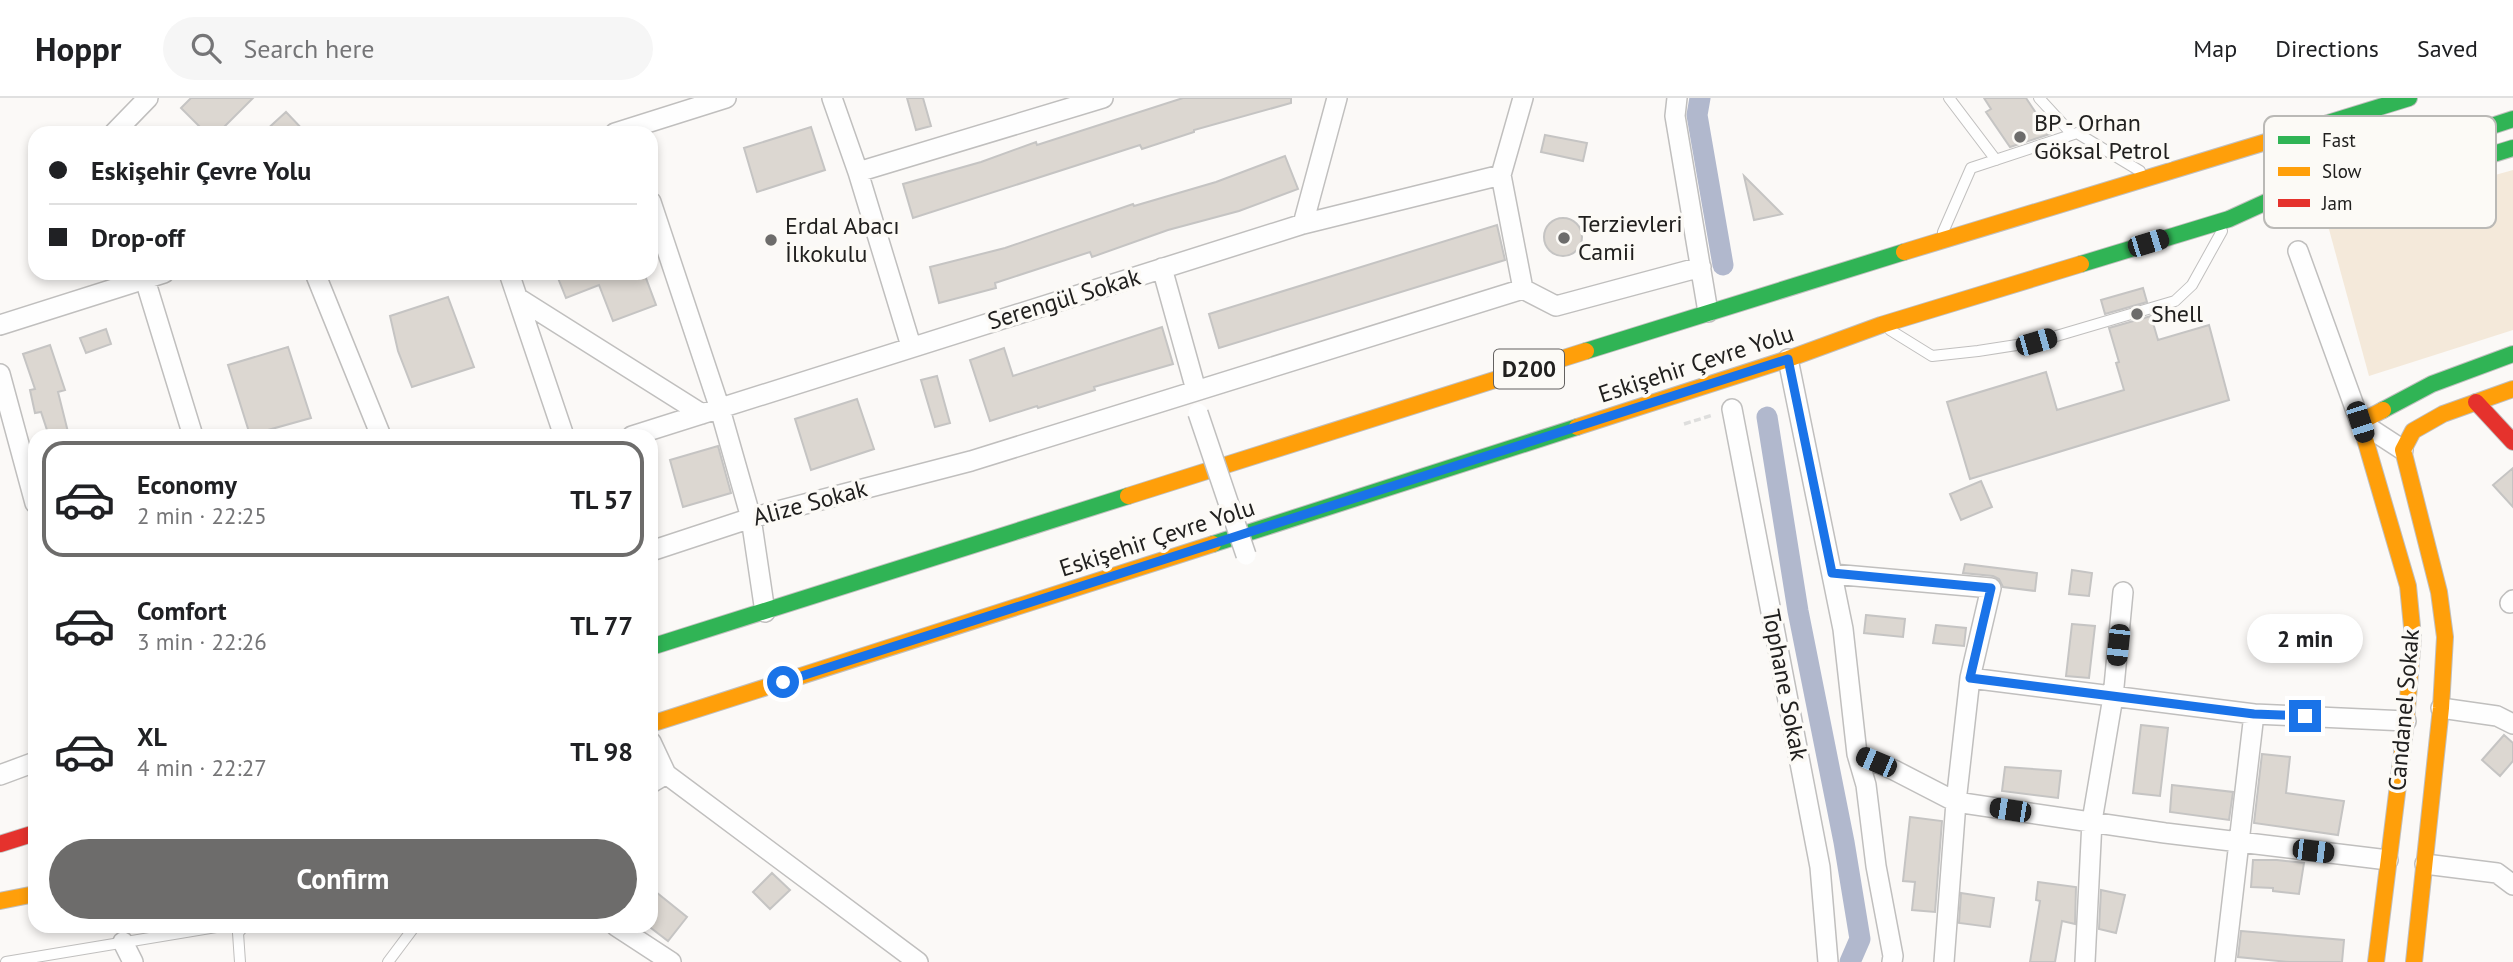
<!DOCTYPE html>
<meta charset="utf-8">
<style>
:root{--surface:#fff;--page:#f6f6f6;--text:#202124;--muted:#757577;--line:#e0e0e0;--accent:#6d6c6b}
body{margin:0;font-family:"PT Sans",sans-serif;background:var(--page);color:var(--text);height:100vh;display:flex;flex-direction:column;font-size:26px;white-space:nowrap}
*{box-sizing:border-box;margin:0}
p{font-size:23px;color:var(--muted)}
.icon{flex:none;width:38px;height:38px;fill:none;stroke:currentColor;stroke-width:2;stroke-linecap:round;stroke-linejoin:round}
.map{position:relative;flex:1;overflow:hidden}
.details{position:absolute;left:28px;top:331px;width:630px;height:504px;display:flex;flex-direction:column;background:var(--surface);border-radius:21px;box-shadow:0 4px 10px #0003}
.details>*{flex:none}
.guide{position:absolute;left:28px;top:28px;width:630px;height:154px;border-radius:21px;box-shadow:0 4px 10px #0003;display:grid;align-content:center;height:154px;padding:0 21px;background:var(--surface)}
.end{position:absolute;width:32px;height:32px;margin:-16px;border:9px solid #1a73e8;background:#fff;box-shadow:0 0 0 4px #fff}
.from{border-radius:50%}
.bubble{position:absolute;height:49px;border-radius:24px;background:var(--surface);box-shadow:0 4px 10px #0003;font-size:23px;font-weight:600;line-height:49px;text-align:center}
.car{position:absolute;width:21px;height:42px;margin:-21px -10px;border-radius:9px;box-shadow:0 0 5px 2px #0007;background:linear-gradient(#222 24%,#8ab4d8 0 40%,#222 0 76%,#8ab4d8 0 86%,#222 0)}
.guide b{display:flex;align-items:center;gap:24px;height:66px;font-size:26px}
.guide b+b{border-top:2px solid var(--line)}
.guide i{width:18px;height:18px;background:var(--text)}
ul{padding:12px 0 0;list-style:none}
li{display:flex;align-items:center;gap:21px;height:116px;margin:0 14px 10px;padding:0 7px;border:4px solid transparent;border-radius:21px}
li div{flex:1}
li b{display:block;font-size:26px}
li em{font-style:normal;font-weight:600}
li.selected{border-color:var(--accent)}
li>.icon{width:63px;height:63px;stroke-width:1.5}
.primary-button{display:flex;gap:14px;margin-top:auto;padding:14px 21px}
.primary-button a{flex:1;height:80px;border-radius:42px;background:var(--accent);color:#fff;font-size:28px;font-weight:600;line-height:80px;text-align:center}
header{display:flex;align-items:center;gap:42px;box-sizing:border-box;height:98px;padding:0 35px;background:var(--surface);border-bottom:2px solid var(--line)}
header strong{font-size:33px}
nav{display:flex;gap:38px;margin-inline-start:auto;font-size:24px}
.search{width:490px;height:63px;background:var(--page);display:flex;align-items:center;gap:18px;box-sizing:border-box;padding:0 24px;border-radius:38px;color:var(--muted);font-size:26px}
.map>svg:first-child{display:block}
.green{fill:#f4e9da}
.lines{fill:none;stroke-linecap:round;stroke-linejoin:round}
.canal{stroke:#b1b8cd;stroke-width:21}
.building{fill:#dcd7d1;stroke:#c5c4c3;stroke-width:2}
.lane-casing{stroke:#c0bfbe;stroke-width:12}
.street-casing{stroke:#c0bfbe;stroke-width:22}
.fast-casing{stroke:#c0bfbe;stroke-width:18}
.slow-casing{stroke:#c0bfbe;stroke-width:18}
.jam-casing{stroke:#c0bfbe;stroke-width:18}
.path{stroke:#dededd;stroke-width:3.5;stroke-dasharray:7 3.5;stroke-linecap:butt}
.lane{stroke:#fefefe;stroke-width:10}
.street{stroke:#fefefe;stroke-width:19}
.fast{stroke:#30b455;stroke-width:16}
.slow{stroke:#ff9f0a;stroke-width:16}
.jam{stroke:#e5322d;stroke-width:16}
.street-bridge-casing{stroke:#c0bfbe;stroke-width:22;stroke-linecap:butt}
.street-bridge{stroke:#fefefe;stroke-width:19}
.route{stroke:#1a73e8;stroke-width:9}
.poi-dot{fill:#6d6c6b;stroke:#fcfaf6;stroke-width:2.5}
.labels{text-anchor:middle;stroke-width:7;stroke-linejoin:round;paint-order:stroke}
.shield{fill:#fcfaf6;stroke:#636160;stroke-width:2}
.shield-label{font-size:23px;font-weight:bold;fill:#21201f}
.poi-label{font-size:24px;fill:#21201f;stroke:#fcfaf6;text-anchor:start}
.street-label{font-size:24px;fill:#21201f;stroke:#fcfaf6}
.key{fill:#fcfaf6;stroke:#bab9b6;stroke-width:2}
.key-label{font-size:19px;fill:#21201f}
</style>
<header>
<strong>Hoppr</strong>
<div class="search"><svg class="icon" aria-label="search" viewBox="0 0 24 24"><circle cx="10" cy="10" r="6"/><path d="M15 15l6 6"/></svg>Search here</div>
<nav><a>Map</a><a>Directions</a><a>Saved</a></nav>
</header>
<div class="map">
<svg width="2513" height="864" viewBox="0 0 2513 864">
<rect width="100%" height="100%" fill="#fbf9f7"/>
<path class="green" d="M2513 72V232L2369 278 2327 124Z"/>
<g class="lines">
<path class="canal" d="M1700 0 1697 17 1723 167
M1767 319 1798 513 1844 744 1860 841 1850 864"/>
</g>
<path class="building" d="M191 0H253L218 35H206L181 10Z
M907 0H923L931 28 916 32Z
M1183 0H1291V5L1194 32V34L1142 51 1140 47 913 120 903 86 981 64 1036 44 1037 47Z
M1984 0H2026L2050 36 2010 49 1986 14 1991 11Z
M286 14 306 35H263Z
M811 29 825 72 757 94 744 50Z
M1545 37 1587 45 1583 63 1541 54Z
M1285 58 1298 91 1239 113 1168 132 1092 159 1090 154 995 185 996 190 939 205 930 169 1005 150 1133 106 1134 108 1216 84Z
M1744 78 1782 116 1754 122Z
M1544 139a19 19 0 1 1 38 0a19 19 0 1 1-38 0Z
M1497 127 1505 162 1219 250 1209 216Z
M556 175H644L656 207 613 223 599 187 566 200Z
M2143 190 2147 204 2105 216 2101 202Z
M448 199 474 269 412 289 398 253 390 218Z
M2151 218 2158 242 2209 227 2229 302 1970 381 1947 304 2046 274 2057 312 2124 292 2116 265 2119 264 2109 230Z
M1162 229 1173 266 1094 289 1095 292 1038 310 1037 308 990 323 970 262 1004 250 1013 278Z
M106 231 111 246 86 255 80 240Z
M50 247 65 292 58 294 69 338H49L41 314 35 315 30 292 35 291 23 256Z
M288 249 311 320 250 337 228 267Z
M937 278 950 325 935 329 921 282Z
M857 301 874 351 811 372 795 321Z
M718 348 731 395 683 409 670 362Z
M2513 370V409L2493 387Z
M1981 383 1992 409 1961 422 1950 396Z
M1965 466 2037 475 2035 493 2003 489 1999 481 1993 478 1963 475Z
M2072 472 2092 475 2089 498 2069 496Z
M1866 517 1905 521 1903 539 1864 535Z
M2072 526 2095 528 2089 580 2066 578Z
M1936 527 1966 530 1964 548 1933 545Z
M2141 627 2168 630 2160 698 2133 695Z
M2504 637 2513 645V663L2500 678 2482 662Z
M2262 656 2290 659 2286 695 2344 703 2338 737 2254 725Z
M2005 669 2061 673 2058 700 2002 693Z
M2172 687 2233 694 2229 722 2170 714Z
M1910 719 1942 723 1935 814 1912 812 1915 784 1903 783Z
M2253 762H2277L2304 765 2299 796 2273 793V790L2251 789Z
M772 775 790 792 770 811 753 794Z
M2038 784 2076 789 2075 826 2062 823 2055 864H2030L2040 803 2036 802Z
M651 790 687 819 668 843 651 830Z
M2101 792 2125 797 2116 835 2099 831Z
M1961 795 1994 800 1990 829 1959 825Z
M2241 833 2344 842 2342 864H2289L2238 859Z"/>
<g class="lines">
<defs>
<path id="lane" d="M1949 0 1996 62
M2039 0 2072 36
M1943 134 1971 70 2077 35 2140 73
M1890 232 1932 258 1978 253 2036 244 2175 203 2192 187 2222 133
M6 864 222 828
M240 864 238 835 244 828
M388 864 415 828"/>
<path id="street" d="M832 0 858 74 911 248
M1677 0 1675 18 1708 214
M114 35 148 0
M615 35 726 0
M858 74 1103 0
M651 104 720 311 751 420 765 514
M1303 126 1337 0
M2298 153 2360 324 2403 352
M1162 170 1196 292
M143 175 193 338
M315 175 381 338
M509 175 564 338
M1523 191 1501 77 1523 0
M518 200 702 316
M0 227 164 175
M1788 261 1843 531 1857 656 1894 672 1956 704 2165 735 2388 762
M0 276 35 405
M1732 311 1820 769 1828 864
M632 338 1303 126 1501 77
M651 453 751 420 971 363 1523 191 1556 208 1701 169
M1832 476 1991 490 1970 580 1956 704 1944 864
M2510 505 2513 502
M1970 580 2254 616 2225 864
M2441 610 2497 618 2513 626
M2254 616 2406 623
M651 644 666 676 918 864
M1857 656 1866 687 1876 768 1893 858 1892 864
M0 677 35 664
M651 685 666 676
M2425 766 2497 775 2513 787
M616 828 671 864
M123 844 133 864
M2085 864 2092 723 2113 599 2123 494"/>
<path id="fast" d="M2302 33 2409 0
M2396 77 2458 67 2513 50
M2081 166 2229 121 2286 95 2513 21
M1586 253 1904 154
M2383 312 2432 286 2513 256
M1213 446 1577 329
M651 549 1128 398"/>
<path id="slow" d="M1904 154 2302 33
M1577 329 1788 261 1881 227 2081 166
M1128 398 1586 253
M651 626 1213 446
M0 803 35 796
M2376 864 2406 623 2413 539 2408 488 2360 324 2383 312
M2414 864 2441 610 2445 539 2439 494 2403 352 2413 333 2443 316 2513 291"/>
<path id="jam" d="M2476 304 2513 344
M0 746 35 735"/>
</defs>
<use href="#lane" class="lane-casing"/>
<use href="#street" class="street-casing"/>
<use href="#fast" class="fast-casing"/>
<use href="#slow" class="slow-casing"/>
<use href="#jam" class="jam-casing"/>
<path class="path" d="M1684 326 1713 317"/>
<use href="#lane" class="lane"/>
<use href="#street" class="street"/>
<use href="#fast" class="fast"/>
<use href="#slow" class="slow"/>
<use href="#jam" class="jam"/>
<defs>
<path id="street-bridge" d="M1198 315 1246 457"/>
</defs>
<use href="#street-bridge" class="street-bridge-casing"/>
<use href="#street-bridge" class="street-bridge"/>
</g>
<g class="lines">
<path class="route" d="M783 584 1788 261 1832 475 1991 490 1970 580 2254 616 2305 618"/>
</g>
<g class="poi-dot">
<circle cx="2020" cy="39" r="7"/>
<circle cx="1564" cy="140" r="7"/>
<circle cx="771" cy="142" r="7"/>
<circle cx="2137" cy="216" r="7"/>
</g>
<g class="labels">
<rect class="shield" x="1494" y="251.5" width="70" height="39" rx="5"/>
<g class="shield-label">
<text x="1529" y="279">D200</text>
</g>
<g class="poi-label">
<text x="2034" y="33">BP - Orhan<tspan x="2034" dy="28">Göksal Petrol</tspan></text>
<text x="1578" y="134">Terzievleri<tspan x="1578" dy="28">Camii</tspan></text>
<text x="785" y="136">Erdal Abacı<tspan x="785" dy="28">İlkokulu</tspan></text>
<text x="2151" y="224">Shell</text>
</g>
<g class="street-label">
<text transform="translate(1064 201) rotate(-17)" y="8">Serengül Sokak</text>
<text transform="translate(1696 266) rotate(-18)" y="8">Eskişehir Çevre Yolu</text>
<text transform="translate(810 405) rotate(-15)" y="8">Alize Sokak</text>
<text transform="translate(1157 440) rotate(-18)" y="8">Eskişehir Çevre Yolu</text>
<text transform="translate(1785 587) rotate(79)" y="8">Tophane Sokak</text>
<text transform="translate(2404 612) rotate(-85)" y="8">Candanel Sokak</text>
</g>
</g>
<rect x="2264" y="18" width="232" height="112" rx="10" class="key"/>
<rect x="2278" y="38" width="32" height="8" fill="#30b455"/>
<rect x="2278" y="69" width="32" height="9" fill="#ff9f0a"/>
<rect x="2278" y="101" width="32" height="8" fill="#e5322d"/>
<g class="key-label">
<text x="2322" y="49">Fast</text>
<text x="2322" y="80">Slow</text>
<text x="2322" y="112">Jam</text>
</g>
</svg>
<i class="end from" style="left:783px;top:584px"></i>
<i class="end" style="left:2305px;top:618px"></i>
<div class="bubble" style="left:2247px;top:516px;width:116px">2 min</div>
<i class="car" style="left:2148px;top:145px;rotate:73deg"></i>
<i class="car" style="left:2036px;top:244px;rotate:74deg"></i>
<i class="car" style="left:2360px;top:324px;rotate:162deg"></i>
<i class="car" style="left:2118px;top:547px;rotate:186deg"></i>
<i class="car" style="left:1876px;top:664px;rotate:293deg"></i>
<i class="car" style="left:2010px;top:712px;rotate:279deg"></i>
<i class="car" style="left:2313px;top:753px;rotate:97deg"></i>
<div class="guide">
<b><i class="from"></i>Eskişehir Çevre Yolu</b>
<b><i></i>Drop-off</b>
</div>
<section class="details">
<ul>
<li class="selected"><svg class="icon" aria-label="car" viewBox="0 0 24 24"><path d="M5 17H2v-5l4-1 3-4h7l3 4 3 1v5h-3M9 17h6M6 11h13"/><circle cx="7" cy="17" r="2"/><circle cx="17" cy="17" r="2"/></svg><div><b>Economy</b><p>2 min · 22:25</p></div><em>TL 57</em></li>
<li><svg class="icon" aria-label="car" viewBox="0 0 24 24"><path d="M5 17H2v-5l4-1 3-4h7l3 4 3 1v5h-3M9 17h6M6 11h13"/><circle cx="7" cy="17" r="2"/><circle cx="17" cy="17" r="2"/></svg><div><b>Comfort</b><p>3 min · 22:26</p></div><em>TL 77</em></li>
<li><svg class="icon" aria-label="car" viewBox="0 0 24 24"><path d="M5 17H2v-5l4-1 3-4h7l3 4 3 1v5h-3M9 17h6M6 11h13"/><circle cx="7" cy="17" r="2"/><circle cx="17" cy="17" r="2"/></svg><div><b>XL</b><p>4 min · 22:27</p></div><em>TL 98</em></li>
</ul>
<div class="primary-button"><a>Confirm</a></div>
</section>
</div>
